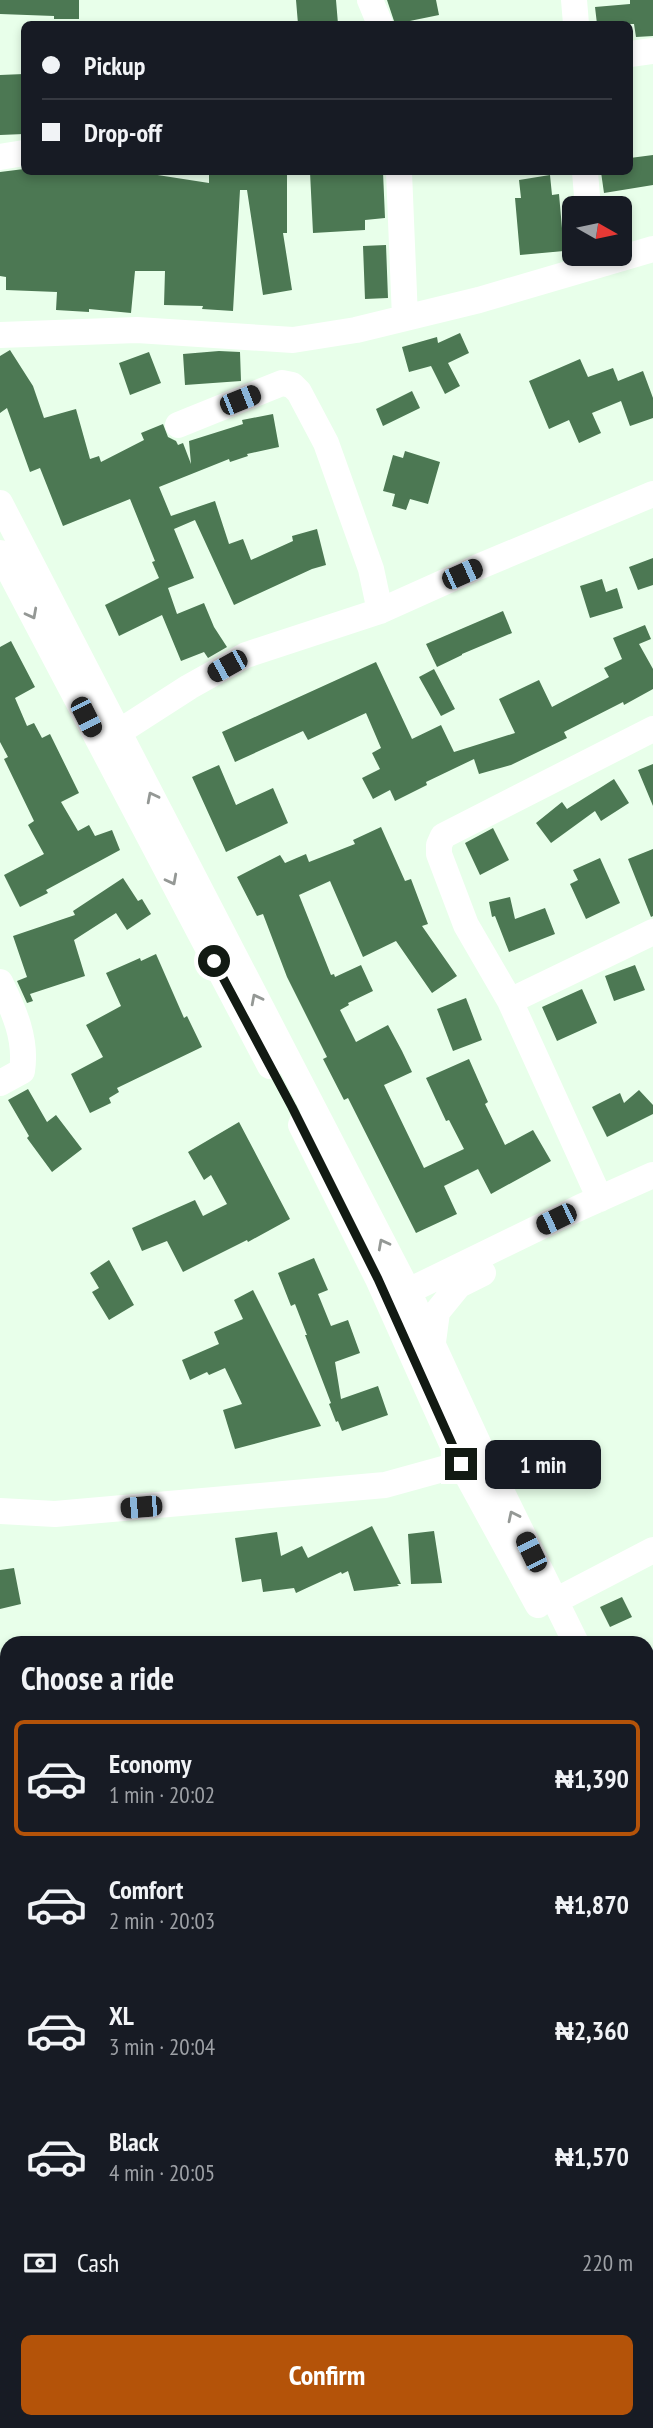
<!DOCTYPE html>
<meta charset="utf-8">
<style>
:root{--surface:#171b24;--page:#242831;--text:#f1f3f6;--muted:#9ea1a6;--line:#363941;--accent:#b45309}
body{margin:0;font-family:"PT Sans Narrow",sans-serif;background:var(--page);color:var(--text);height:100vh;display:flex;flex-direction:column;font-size:26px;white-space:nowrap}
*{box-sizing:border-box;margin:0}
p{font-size:23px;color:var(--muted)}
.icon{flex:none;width:38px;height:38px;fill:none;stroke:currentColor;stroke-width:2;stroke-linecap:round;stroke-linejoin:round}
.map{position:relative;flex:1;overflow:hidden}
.side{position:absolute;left:0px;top:1636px;width:654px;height:793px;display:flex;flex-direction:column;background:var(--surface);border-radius:21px 21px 0 0;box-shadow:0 4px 10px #0003}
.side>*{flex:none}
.top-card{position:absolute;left:21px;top:21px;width:612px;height:154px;border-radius:10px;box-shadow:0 4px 10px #0003;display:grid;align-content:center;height:154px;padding:0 21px;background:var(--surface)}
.needle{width:46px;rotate:99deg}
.fabs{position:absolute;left:562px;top:196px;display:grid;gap:14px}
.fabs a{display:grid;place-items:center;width:70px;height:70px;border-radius:10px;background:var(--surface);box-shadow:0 4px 10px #0003;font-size:35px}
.end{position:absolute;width:32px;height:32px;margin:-16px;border:9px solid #121a13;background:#fff;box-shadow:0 0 0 4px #fff}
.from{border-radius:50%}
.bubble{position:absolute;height:49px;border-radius:10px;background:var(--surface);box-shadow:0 4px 10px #0003;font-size:23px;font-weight:700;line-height:49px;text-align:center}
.car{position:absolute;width:21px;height:42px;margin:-21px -10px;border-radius:9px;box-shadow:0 0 5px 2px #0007;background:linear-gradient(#222 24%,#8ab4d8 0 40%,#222 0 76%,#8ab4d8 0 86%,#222 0)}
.top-card b{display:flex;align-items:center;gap:24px;height:66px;font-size:26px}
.top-card b+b{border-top:2px solid var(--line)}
.top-card i{width:18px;height:18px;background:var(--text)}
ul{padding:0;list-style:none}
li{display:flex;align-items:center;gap:21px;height:116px;margin:0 14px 10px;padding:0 7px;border:4px solid transparent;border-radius:10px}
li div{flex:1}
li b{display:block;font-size:26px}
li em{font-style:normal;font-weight:700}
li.active{border-color:var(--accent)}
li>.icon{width:63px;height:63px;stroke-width:1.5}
h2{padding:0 21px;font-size:32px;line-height:84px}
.pay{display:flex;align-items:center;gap:18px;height:77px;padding:0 21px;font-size:26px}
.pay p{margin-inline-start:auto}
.primary-button{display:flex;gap:14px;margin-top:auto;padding:14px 21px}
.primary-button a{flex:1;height:80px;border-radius:10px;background:var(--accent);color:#fff;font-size:28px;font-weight:700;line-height:80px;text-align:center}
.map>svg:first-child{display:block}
.building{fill:#4c7853}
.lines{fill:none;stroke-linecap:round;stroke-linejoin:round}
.minor{stroke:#fff;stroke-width:26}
.major{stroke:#bfe6c4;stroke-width:32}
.oneway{stroke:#949895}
.route{stroke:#121a13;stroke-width:9}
</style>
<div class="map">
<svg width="653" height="2428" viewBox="0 0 653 2428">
<rect width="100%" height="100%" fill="#e8ffea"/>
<path class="building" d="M0 0H79V19H54V16L0 14Z
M296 0H336L338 24H298Z
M387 0H436L439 15 395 24Z
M630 0H653V36L636 37 634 24H597L595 7 630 4Z
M24 74V134L0 135V75Z
M653 155V185L604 193 601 172H630V158Z
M24 169V172H151V174L209 183V172L287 174V233H283L292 290 263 295 247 190H240L233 311 202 309 203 306 164 305 165 271H135L131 313 89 309V312L56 310 57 292 6 290V277L0 276V172Z
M310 172H383L385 218 365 220V230L313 233Z
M550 175 552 195 559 194 564 251 520 255 515 198H521L519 180Z
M386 245 388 298 365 299 363 246Z
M460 333 469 353 448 363 460 386 445 394 431 366 409 372 402 347 437 337 438 343Z
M10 350 33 386 44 418 76 409 90 459 99 456 101 462 144 440 141 433 163 424 168 437 176 441 178 445 183 443 191 464 189 441 243 424 242 420 273 414 279 447 247 454 248 456 230 462 229 459 159 487 171 516 215 501 229 544 243 539 251 560 293 541 292 536 317 529 326 565 312 569 234 605 195 520 174 529 194 578 168 588 177 614 204 603 214 627 227 647 208 658 204 652 181 661 162 615 119 636 105 605 159 578 152 562 155 561 130 499 63 526 40 468 30 472 7 408 0 413V356Z
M219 351 240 352 241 381 185 385 183 354Z
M149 352 161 383 130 395 119 363Z
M580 359 588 377 613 368 618 381 643 371 653 398V418L630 426 621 401 592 413 601 433 579 443 569 420 549 429 529 381Z
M412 391 420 408 383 426 376 409Z
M405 451 440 462 428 504 410 499 406 510 392 506 395 494 383 491 393 455 403 458Z
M653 558V585L638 590 629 567Z
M602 579 606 592 617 588 623 608 590 618 580 586Z
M503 611 512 633 462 654V655L437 667 426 644Z
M645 625 651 639 639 644 653 669V689L624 705 623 702 564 732 567 738 511 765 479 774 474 759 426 782 427 785 395 801 390 790 373 799 362 778 380 769 372 753 381 748 366 713 308 740 303 731 235 762 222 732 376 662 412 739 441 725 454 752 515 733 499 699 539 680 552 707 609 677 604 668 622 659 613 638Z
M11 641 35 687 15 698 27 726 34 723 42 738 50 734 79 793 61 802 78 831 89 825 95 836 112 830 120 850 46 890 48 893 20 907 4 875 44 854 28 825 34 821 4 759 8 757 0 742V647Z
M434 669 455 709 441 716 419 677Z
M653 764V806L638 770Z
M219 765 236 805 273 788 288 823 226 852 192 777Z
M614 779 629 803 601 821 595 811 551 843 536 823 562 802 567 809Z
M381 827 405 881 411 879 428 924 422 926 457 976 432 993 396 941 363 957 330 881 299 895 331 975 334 974 335 977 361 965 373 991 348 1003 349 1005 340 1010 356 1042 388 1025 402 1051 412 1072 384 1085 424 1168 464 1149 449 1120 446 1121 426 1078 469 1059 488 1102 485 1104 505 1145 533 1130 551 1161 491 1194 478 1169 444 1186 457 1214 416 1233 348 1098 344 1100 323 1059 327 1057 287 977 263 914 257 916 237 877 280 855 285 863 306 854 309 862 355 844 353 840Z
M493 828 509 860 480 875 465 843Z
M653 849V916L651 917 628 859Z
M600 858 620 903 586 919 570 884 578 880 573 870Z
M123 878 138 901 142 899 151 914 127 930 116 913 74 940 85 976 30 994 33 1001 27 1003 17 981 27 977 13 936 75 915 73 911Z
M510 897 515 919 545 908 555 934 509 952 495 916 492 917 489 902Z
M156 954 184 1018 187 1016 202 1047 117 1088 119 1092 109 1098 111 1103 90 1113 71 1074 103 1057 86 1025 121 1006 106 973 140 958 141 961Z
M635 965 645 990 614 1001 605 976Z
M582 989 597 1023 557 1041 542 1007Z
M466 998 482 1040 453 1051 437 1009Z
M28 1089 47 1122 56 1115 82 1149 52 1172 27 1138 29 1136 8 1100Z
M639 1090 653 1105V1114L607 1137 592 1107 620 1093 624 1103Z
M239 1122 290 1219 248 1242 247 1240 183 1272 167 1241 142 1251 132 1228 195 1200 203 1216 227 1204 211 1175 204 1180 188 1152Z
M314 1258 328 1290 318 1294 331 1326 348 1320 360 1353 335 1362 341 1399 378 1386 388 1415 342 1431 338 1421 336 1422 329 1404 331 1403 305 1335H307L295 1304 291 1306 278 1273Z
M109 1260 134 1305 109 1320 92 1292 99 1288 90 1273Z
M253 1290 321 1426 235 1449 223 1410 242 1404 225 1368 209 1375 207 1372 190 1380 182 1360 219 1344 214 1332 243 1319 234 1300Z
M372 1526 401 1584H397L399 1586 354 1591 348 1571 342 1574 341 1572 296 1593 294 1588 263 1592 261 1579 242 1582 235 1538 277 1532 281 1556 302 1546 308 1558Z
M434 1531 442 1583 411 1584 408 1534Z
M14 1568 21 1604 0 1609V1570Z
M622 1597 632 1617 610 1627 600 1607Z"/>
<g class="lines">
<path class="minor" d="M370 0 380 24
M574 0 576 24
M630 54 653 51
M0 157 24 153
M399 172 405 318
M585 172 588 208
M0 335 137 330 293 340 356 330 479 300 653 249
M178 425 282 383 292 385 299 392 326 443 371 569 380 611
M0 503 409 1293 483 1454 576 1643
M0 553 270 1066
M119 732 189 687 246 655 380 611 478 567 653 494
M0 982C14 1011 27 1039 22 1071L0 1083
M510 1001 653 932
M301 1125 378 1279 461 1464 538 1605
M600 1199 510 1001 466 925 439 854V845L443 836 653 729
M392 1299 581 1207 653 1175
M433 1342 437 1312 459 1285 483 1273
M0 1511 55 1514 385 1485 461 1464
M555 1601 653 1550
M648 1787 653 1798
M648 1829 653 1840
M648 2041 653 2037
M445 2422 446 2428"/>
<path class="major" d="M648 2282 653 2281
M648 2305 653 2304
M103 2428 114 2422
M152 2428 162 2422"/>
</g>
<defs><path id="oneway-chevron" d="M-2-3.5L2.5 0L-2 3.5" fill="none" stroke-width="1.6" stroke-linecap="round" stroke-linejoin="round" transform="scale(1.75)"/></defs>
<g class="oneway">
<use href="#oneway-chevron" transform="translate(32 614) rotate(62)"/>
<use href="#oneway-chevron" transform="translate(152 797) rotate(-117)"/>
<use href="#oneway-chevron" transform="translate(172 880) rotate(62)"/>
<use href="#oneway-chevron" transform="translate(256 999) rotate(-117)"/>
<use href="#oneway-chevron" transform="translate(383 1244) rotate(-118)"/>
<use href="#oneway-chevron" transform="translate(513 1516) rotate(-116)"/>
</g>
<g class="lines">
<path class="route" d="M214 961 292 1107 378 1279 461 1464"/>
</g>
</svg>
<div class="fabs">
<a><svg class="needle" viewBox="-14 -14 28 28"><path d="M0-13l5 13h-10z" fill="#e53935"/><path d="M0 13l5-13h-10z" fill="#9ea1a6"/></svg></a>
</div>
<i class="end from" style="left:214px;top:961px"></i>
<i class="end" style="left:461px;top:1464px"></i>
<div class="bubble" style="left:485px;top:1440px;width:116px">1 min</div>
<i class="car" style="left:240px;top:400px;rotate:68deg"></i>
<i class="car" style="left:462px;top:574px;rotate:66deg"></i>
<i class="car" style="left:227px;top:666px;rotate:241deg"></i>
<i class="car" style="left:86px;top:717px;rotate:153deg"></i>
<i class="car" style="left:556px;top:1219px;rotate:244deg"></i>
<i class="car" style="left:141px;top:1507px;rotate:265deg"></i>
<i class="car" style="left:531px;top:1552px;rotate:334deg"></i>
<div class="top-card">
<b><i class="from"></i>Pickup</b>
<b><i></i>Drop-off</b>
</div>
<section class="side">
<h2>Choose a ride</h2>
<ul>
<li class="active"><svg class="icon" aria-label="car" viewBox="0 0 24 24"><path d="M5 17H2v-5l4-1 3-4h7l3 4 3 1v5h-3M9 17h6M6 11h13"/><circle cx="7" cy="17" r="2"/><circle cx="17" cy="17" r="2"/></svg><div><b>Economy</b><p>1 min · 20:02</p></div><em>₦1,390</em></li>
<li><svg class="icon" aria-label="car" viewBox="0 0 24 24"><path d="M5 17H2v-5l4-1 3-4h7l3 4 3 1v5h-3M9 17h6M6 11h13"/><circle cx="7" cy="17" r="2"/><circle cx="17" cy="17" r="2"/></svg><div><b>Comfort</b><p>2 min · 20:03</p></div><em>₦1,870</em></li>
<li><svg class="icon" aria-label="car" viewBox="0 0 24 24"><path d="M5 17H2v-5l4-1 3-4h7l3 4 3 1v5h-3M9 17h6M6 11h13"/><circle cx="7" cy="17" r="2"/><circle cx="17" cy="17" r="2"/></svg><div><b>XL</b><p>3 min · 20:04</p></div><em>₦2,360</em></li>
<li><svg class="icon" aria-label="car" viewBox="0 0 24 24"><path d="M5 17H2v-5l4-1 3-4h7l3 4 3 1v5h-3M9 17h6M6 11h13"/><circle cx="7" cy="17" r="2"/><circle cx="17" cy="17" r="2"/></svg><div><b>Black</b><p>4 min · 20:05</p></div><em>₦1,570</em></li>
</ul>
<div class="pay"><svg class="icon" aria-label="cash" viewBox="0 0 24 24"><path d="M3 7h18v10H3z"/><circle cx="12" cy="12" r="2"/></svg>Cash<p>220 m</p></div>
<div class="primary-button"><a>Confirm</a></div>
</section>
</div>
